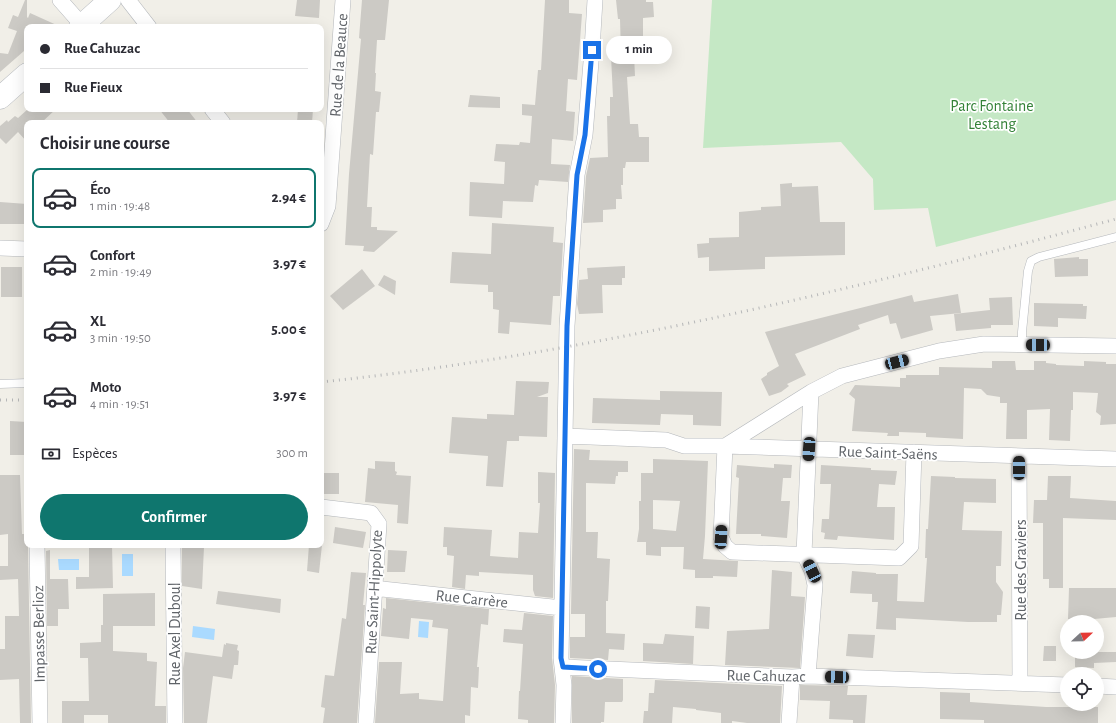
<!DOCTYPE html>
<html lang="fr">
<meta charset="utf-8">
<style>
:root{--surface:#fff;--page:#f2f2f3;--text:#2b2b33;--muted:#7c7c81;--line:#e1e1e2;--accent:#0f766e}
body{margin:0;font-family:"Alegreya Sans",sans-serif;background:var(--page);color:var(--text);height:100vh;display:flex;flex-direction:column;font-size:15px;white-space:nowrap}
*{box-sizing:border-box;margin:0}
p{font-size:13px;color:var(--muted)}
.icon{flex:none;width:22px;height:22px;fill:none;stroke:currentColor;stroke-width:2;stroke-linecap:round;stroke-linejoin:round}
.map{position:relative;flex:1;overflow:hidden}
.side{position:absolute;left:24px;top:120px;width:300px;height:428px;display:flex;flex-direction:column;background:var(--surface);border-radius:8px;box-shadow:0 4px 16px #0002}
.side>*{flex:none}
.top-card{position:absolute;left:24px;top:24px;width:300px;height:88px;border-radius:8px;box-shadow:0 4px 16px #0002;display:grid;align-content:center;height:88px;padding:0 16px;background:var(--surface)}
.needle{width:26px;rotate:68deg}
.controls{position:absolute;left:1060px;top:615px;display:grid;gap:8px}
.controls a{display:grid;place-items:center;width:44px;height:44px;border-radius:50%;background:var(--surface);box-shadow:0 4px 16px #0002;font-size:20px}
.end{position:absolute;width:18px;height:18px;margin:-9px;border:5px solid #1a73e8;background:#fff;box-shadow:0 0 0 2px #fff}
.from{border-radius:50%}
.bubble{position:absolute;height:28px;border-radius:14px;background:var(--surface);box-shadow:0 4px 16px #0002;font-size:13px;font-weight:700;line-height:28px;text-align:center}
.car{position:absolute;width:12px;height:24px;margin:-12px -6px;border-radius:5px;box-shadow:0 0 3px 1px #0007;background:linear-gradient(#222 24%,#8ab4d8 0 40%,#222 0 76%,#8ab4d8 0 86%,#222 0)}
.top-card b{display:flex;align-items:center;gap:14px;height:38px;font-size:15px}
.top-card b+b{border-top:1px solid var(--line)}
.top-card i{width:10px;height:10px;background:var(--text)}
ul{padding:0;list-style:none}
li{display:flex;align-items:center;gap:12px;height:60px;margin:0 8px 6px;padding:0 8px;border:2px solid transparent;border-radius:8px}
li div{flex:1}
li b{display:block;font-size:15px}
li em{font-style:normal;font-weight:700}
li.selected{border-color:var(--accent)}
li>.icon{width:36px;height:36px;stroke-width:1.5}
h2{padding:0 16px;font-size:18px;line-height:48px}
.pay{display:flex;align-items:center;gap:10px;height:44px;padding:0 16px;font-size:15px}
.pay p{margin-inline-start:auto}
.primary-button{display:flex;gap:8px;margin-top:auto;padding:8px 16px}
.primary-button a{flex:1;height:46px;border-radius:24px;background:var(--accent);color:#fff;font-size:16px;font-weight:700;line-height:46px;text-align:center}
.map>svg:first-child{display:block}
.green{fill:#c5e8c5}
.water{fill:#aadaff}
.building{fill:#cccac5;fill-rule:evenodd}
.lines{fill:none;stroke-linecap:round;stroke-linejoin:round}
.lane-casing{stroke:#b5b8bc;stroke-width:9}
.street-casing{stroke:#b5b8bc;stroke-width:16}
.secondary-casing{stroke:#b6babf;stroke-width:23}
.lane{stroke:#fff;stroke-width:8}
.street{stroke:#fff;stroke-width:15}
.secondary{stroke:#fff;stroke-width:22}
.rail{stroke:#b6b7b8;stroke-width:3;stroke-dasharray:1 5;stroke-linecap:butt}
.route{stroke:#1a73e8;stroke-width:5}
.labels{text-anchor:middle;stroke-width:3.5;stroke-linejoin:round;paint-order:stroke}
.street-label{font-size:16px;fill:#5f6368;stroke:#fff}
.park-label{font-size:16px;fill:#348238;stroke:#fff}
</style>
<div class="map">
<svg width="1116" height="723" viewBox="0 0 1116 723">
<rect width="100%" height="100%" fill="#f1efe8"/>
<path class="green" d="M712 0H1116V200L936 247 928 208 874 210 873 179 841 142 703 148Z"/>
<path class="water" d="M122 554H133V576H122Z
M58 559H79V570H59Z
M419 621 429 622 428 638 418 637Z
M193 626 215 629 214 640 192 637Z"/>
<path class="building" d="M25 0H27V17L28 18 30 13 61 27H27V43L24 51 0 72V53L8 54 17 31 8 28 13 15 18 17Z
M297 0H320L319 18 295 16Z
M362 0H389L385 40H377L375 73H376L375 91 381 92 379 112H376L373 155 370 154 367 207H372L371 227H377V230L398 231 374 252 363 251 364 246 345 245 349 174 361 39 359 38Z
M545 0H569V13L582 14 577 80 568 79 566 111 575 112 573 141 552 139 551 164 570 165 568 182 539 180 538 186 535 185 533 202 503 201 502 218 469 216 470 182 504 184 505 162 494 161 496 144 519 145 520 142 530 143 532 116 522 115V104L535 105 538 70H541Z
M616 0H646V2H653L654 17 643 18V41H654V54L634 55 635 76 627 77 630 124H638L639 137H649V162H626L625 168H623V185H621L622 199H616V209L603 210V222L583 223 586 176 590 158 608 157 607 116H610V97H613L611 56 621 55 620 19H618Z
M470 95 500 97V108L468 107Z
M28 109H56L41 123H27V142L18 132 6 144 0 138V126L7 120 8 122 15 116 18 118Z
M159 109H187L198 123H170Z
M298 109H313L312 123H297Z
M792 183V187L818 186 820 222H845V255L765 257V269L709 271V257L698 258 697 244 709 243V238L739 237V212L761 210V207L781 206 780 184Z
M0 202 27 204V224H0Z
M492 223 554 227 553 242 563 243 560 296H553L551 325 510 322 509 334 498 333 499 310 493 309V292H488V285L450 283 452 252 491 254Z
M1079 257V259H1088V276L1055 277 1054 259Z
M625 266V278H622V285H602L603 313 579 314 577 304 579 280 588 279 587 268Z
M1 267H22V297H1Z
M362 269 375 286 343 310 330 296Z
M384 275 396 281 395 295 378 285Z
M958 294 961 313 930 316 933 330 901 339 896 323 890 324 888 315 858 325 860 329 795 354 806 375 787 384 789 386 781 392 769 396 761 379 767 375V373L779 366 765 332 912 295 914 302Z
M1012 297 1013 325H991V328L956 331 954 314 990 310 989 298Z
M1034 303 1083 304V306H1087L1086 319 1058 318V327L1034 326Z
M992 361H1015L1016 370H1034V361H1046V363L1056 364V365L1084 366V361L1106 362V364H1116V424L1100 425 1101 416 1096 412 1098 393 1073 392V410H1071L1070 441 1049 440 1050 409 1027 410V439H1006L1007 403H1000V397L987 395 981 389 964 388 963 439 926 437V433L899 432V436H887L888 433 852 431 855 399 849 394 855 385 900 387V378H906V375H939V367L992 368Z
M516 381 549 382 548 393 537 397H548L547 437 519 436V441H507L503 487 486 486 488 456 449 453 452 417 487 419V414L514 415Z
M660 391 722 392 721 426 693 425V415L661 414 660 425 592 423 593 398 660 400Z
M10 421 27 422V455H10Z
M574 449 590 450 589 460 628 461V472H618V476H616L615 484 586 483V532H598L597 558 610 559 608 601H606V633L625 634 624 650 609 649 608 660 570 658V637H585V614H571Z
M653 459 708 461 705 536 703 559 738 561 737 577 713 576V578H695V570L683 569 684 547H661V556L646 555V542H637L639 529V501H641V473H653ZM653 500 680 501 676 531 653 529Z
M375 461 395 462V471L397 472 396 475 411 476 408 524 397 523 398 505 365 502 368 468 375 469Z
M774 464 792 465 791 478H783L781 501H790L787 538 761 536V534H736L739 478 736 477 737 465 774 468Z
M821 465 871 468V470L897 471 895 485 879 484 877 507H895L894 540 838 536 837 540 824 539 825 533 821 532 822 519H829L831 484H820Z
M538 472 555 473 553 598 535 596 533 590V575L479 572V576L466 575 465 589 452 587 454 556 447 555V547H443L444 527 492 530 490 556 518 558 519 532 538 533 540 503H538Z
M321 473H339V494H321Z
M0 475H20L22 534H27V545H28L31 723H20L19 679 0 680V649H5V616H19L18 579 0 580V566H8V534L0 535Z
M931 476 955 477V478L996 479V503L964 502 962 530 1002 531 1001 566H996V582L1003 592 1001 615H997V622H968L896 618V630L876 629 878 602H872V594L850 593 852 571 876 573V574H898L897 601 924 602 927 558H925L926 529H928Z
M1048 476H1071L1070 498 1116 501V520L1063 518V588H1049V579H1043V523H1033L1034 500H1047Z
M335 527 366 532 363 548 333 543Z
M89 545H112L113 588 76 589V577H89Z
M182 545 204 547 202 589 182 586Z
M309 545H322L319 573 307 571Z
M50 550V579H68L69 609H58V626H47L46 551Z
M388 550 407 551 405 572H387Z
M772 570 792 572 791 596 805 597 800 668 725 665 727 631 769 629Z
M351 572 366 573 363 605H365L357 723H323L325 708 321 707 325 675 334 676 342 618 346 619Z
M1069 588H1116V617L1094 619V622H1072L1073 619H1068Z
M218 591 281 599 280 613 216 604Z
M155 593V626H113V651L147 653V661L157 662 155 706H166V723H108V715H84V723H62V701H89L88 658H80V643L101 642V625H103V594Z
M386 598 489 609 488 625 481 624 477 667H479L478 688 471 687 470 716 465 715V723H375L379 662H402L400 694 419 693V699L443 701 448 629 432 627 433 620 411 618 409 639 381 636 383 608 386 609Z
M696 606 710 607 709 629 695 628Z
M524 613 553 616 552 658 555 685 554 723H528V720L518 719 519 691H520L523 644 503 642 504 629 522 630Z
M665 634 694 636 693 664 643 661V643L663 644Z
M848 634 875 635 873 658 846 656Z
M226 643 238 645 237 650 239 651 238 665H234L232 679 213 676 207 723H184L183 668 185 652 222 657 224 644 226 645Z
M1044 646H1056V661H1043Z
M1075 652H1116V662L1094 663V668L1075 667Z
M572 676 623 679V700L622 702H605L604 722H601V723H572Z
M655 680 782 686 780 723H747L732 721V723H721V713L696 710V709L673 707 672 723H643L644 711H648L649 693H654Z
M800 685 848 686 847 695H867L865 723H853V720L829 719 830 701 800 700Z
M940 692 970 693V702L1046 707H1098V723H984V720L940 719Z"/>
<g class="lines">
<defs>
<path id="lane" d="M1022 345V332L1028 271 1031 261 1039 257 1116 237
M0 384 27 383"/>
<path id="street" d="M60 0 82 25
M128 0 149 27
M212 109 223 123
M321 224 328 206 343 0
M0 248 27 249
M565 436 666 440 684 446H725L1116 459
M725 446 811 392 842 376 939 351 984 344 1116 346
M725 446 721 537 725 546 732 552 899 558 911 546 914 452
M1019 456 1020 683
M321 507 371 513 379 524 366 723
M37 545 40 723
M173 545 175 723
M382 589 562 608
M563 667 792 677 808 676 1067 685
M808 676 815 585 812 571 804 554 811 392
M1097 686 1116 687
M563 723 564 685 561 658 567 326 577 175 585 135 592 50 595 0
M789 723 792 677"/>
<path id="secondary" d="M80 27 110 0
M0 98 27 74"/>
</defs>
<use href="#lane" class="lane-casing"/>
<use href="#street" class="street-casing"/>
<use href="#secondary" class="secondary-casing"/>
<use href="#lane" class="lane"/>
<use href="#street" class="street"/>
<use href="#secondary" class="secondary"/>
<path class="rail" d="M321 382C589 354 856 289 1116 219
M0 400H27"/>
</g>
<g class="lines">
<path class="route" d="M592 50 585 135 577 175 567 326 561 658 563 667 598 669"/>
</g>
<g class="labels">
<g class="street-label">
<text transform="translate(338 65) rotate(-86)" y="6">Rue de la Beauce</text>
<text transform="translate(888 452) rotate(2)" y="6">Rue Saint-Saëns</text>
<text transform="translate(1020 570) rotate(-90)" y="6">Rue des Graviers</text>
<text transform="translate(373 592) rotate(-87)" y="6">Rue Saint-Hippolyte</text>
<text transform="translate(472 598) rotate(6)" y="6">Rue Carrère</text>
<text transform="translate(38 634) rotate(-91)" y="6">Impasse Berlioz</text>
<text transform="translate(174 634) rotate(-90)" y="6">Rue Axel Duboul</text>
<text transform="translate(766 675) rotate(1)" y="6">Rue Cahuzac</text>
</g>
<g class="park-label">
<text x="992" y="111">Parc Fontaine<tspan x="992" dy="18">Lestang</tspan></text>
</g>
</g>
</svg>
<div class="controls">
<a><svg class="needle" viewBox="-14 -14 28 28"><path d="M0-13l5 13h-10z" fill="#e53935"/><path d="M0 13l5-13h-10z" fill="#7c7c81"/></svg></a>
<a><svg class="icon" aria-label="locate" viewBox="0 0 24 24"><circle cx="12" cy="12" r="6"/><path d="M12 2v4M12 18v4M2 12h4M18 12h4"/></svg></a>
</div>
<i class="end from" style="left:598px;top:669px"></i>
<i class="end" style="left:592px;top:50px"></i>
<div class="bubble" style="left:606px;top:36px;width:66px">1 min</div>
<i class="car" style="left:1038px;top:345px;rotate:271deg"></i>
<i class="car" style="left:897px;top:362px;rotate:75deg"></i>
<i class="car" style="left:809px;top:449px;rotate:184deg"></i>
<i class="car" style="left:1019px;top:468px;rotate:0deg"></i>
<i class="car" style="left:721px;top:537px;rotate:3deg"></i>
<i class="car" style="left:812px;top:571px;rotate:334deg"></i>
<i class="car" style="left:837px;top:677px;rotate:272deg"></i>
<div class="top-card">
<b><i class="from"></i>Rue Cahuzac</b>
<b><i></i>Rue Fieux</b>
</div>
<section class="side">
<h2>Choisir une course</h2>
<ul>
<li class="selected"><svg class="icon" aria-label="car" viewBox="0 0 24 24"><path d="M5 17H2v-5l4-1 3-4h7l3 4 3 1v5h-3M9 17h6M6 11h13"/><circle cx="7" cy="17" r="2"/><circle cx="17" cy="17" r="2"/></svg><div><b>Éco</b><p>1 min · 19:48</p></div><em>2.94 €</em></li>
<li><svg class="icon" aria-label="car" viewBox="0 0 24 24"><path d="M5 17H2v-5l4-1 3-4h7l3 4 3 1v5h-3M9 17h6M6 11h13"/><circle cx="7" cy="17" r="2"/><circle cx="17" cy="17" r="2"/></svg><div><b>Confort</b><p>2 min · 19:49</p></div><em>3.97 €</em></li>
<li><svg class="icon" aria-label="car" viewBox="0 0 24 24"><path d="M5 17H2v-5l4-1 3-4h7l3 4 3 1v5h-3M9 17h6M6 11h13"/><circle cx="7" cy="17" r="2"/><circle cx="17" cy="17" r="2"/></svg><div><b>XL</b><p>3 min · 19:50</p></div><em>5.00 €</em></li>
<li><svg class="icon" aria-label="car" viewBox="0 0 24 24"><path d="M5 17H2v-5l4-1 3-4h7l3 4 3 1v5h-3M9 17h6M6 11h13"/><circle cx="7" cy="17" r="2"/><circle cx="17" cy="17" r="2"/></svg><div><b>Moto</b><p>4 min · 19:51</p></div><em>3.97 €</em></li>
</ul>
<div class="pay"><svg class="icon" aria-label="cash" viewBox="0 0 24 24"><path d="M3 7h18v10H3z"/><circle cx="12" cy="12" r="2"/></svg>Espèces<p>300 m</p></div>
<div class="primary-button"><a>Confirmer</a></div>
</section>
</div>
